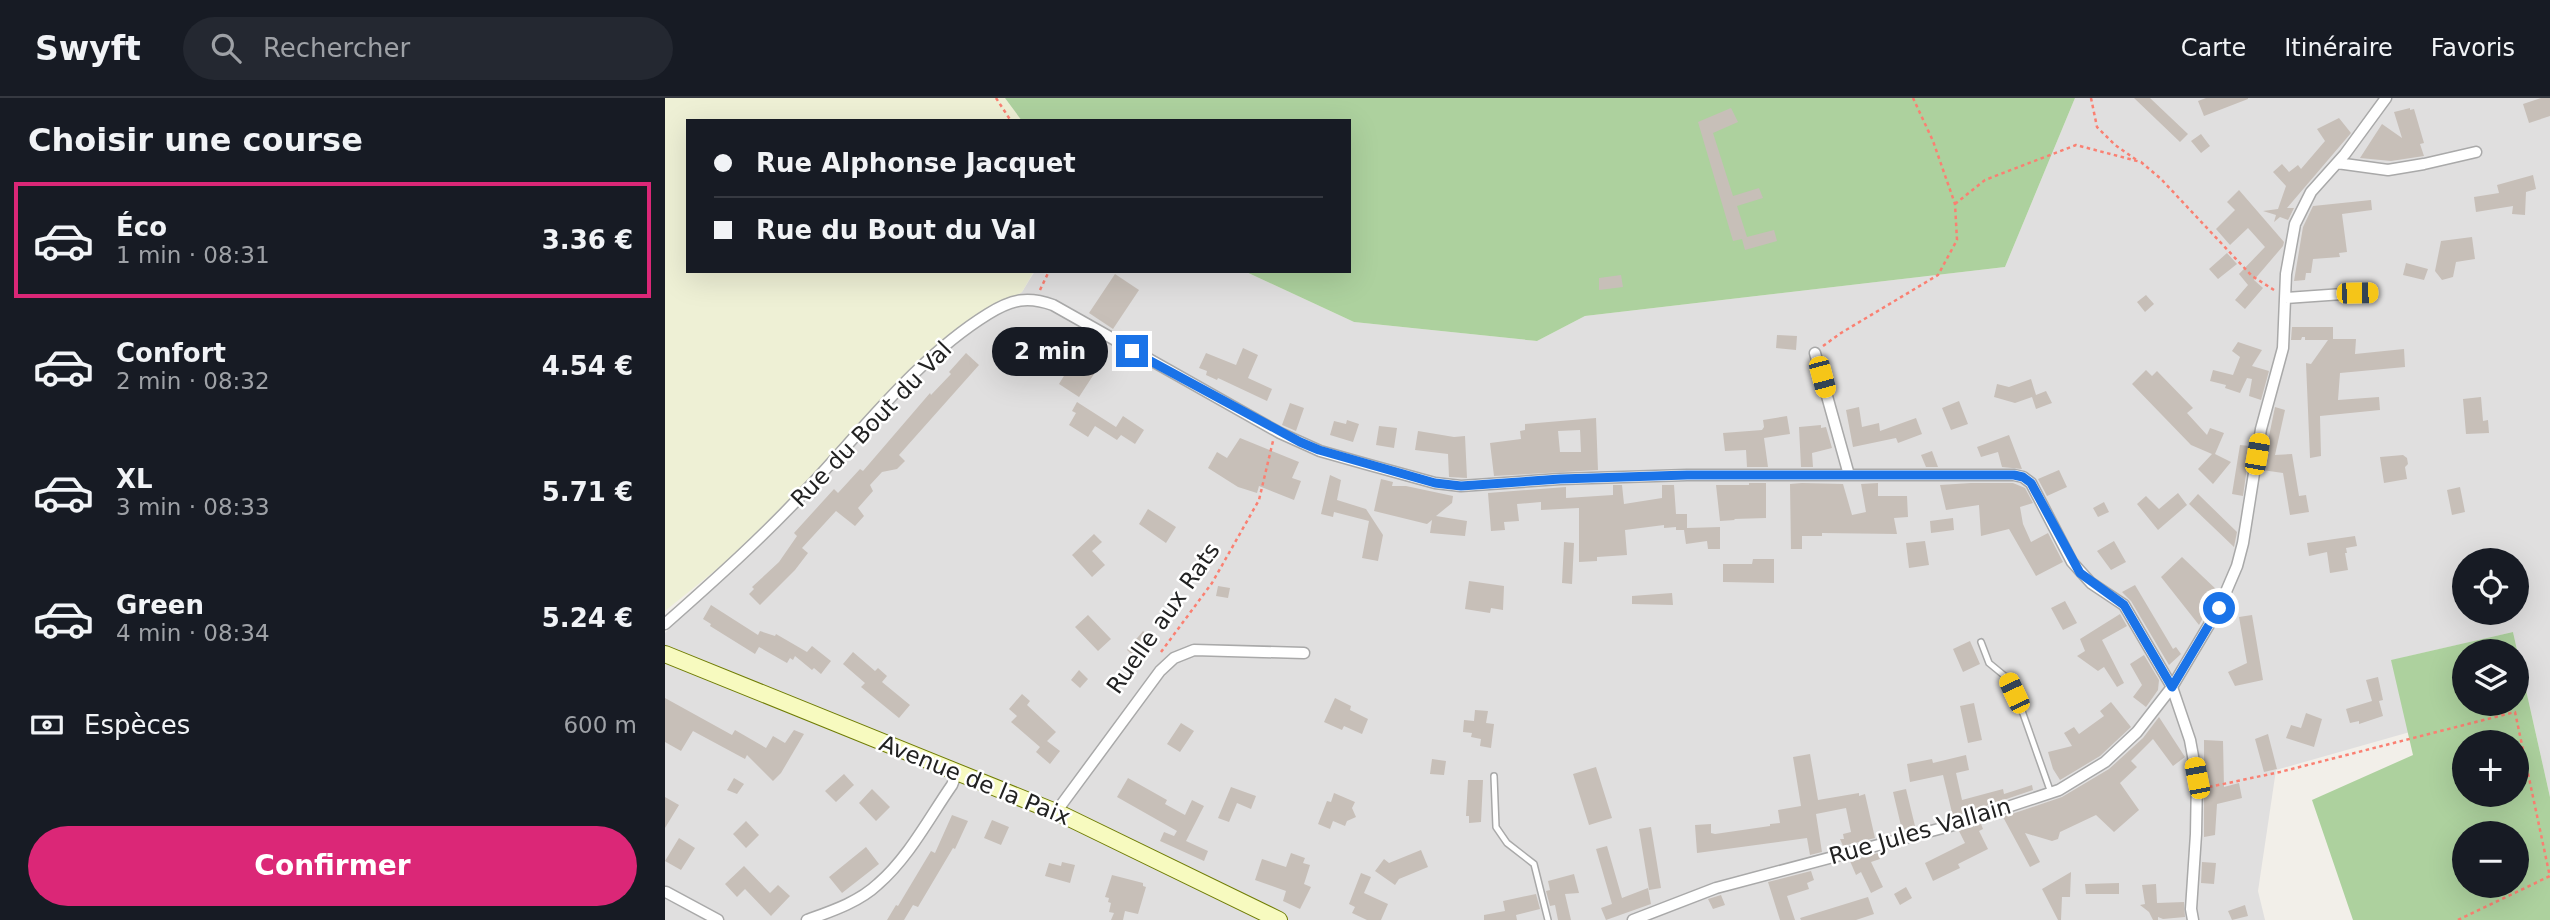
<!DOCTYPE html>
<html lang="fr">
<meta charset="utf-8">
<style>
:root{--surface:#171b24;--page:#242831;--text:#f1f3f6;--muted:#9ea1a6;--line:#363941;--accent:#db2777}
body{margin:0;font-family:"DejaVu Sans",sans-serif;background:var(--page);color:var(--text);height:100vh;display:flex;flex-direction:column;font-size:26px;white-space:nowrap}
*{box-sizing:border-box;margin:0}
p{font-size:23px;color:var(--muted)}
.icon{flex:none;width:38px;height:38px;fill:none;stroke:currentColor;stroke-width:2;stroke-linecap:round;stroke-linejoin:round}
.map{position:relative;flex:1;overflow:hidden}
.details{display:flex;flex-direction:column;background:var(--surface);width:665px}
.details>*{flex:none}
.hud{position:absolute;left:21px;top:21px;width:665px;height:154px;border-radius:0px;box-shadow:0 7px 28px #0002;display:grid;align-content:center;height:154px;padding:0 28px;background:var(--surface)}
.controls{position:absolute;left:1787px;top:450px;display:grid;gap:14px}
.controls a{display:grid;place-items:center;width:77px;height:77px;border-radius:50%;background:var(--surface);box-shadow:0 7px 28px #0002;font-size:35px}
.end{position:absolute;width:32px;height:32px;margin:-16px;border:9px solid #1a73e8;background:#fff;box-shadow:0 0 0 4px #fff}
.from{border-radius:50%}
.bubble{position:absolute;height:49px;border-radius:24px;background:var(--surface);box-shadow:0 7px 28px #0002;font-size:23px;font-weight:800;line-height:49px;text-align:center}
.car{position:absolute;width:21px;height:42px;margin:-21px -10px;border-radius:9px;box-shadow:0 0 5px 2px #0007;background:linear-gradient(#f5c518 24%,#345 0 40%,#f5c518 0 76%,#345 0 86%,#f5c518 0)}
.hud b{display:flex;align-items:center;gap:24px;height:66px;font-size:26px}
.hud b+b{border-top:2px solid var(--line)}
.hud i{width:18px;height:18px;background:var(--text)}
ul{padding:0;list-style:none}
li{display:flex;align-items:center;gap:21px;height:116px;margin:0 14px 10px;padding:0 14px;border:4px solid transparent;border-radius:0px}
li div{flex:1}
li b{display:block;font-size:26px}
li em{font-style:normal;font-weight:800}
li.on{border-color:var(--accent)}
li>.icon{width:63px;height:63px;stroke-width:1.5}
h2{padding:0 28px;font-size:32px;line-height:84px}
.pay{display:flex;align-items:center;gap:18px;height:77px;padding:0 28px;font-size:26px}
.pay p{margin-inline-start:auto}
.primary-button{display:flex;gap:14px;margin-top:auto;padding:14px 28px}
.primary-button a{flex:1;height:80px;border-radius:42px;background:var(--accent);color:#fff;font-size:28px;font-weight:800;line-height:80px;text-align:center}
header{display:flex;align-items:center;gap:42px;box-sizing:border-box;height:98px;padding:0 35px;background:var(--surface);border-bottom:2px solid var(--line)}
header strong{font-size:33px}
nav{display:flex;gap:38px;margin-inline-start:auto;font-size:24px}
.search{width:490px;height:63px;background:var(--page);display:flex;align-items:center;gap:18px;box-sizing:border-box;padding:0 24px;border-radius:38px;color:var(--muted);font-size:26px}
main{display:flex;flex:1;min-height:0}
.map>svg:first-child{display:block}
.residential{fill:#e0dfdf;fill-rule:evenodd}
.farmland{fill:#eef0d5}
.forest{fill:#add19e;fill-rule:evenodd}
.building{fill:#c7bfb8;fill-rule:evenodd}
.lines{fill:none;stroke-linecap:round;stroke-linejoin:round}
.lane-casing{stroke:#a9a9a9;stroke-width:8}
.street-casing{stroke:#a9a9a9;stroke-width:13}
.secondary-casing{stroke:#707d05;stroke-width:18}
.path{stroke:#fa8072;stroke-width:2.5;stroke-dasharray:3.5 3.5;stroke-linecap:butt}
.lane{stroke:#fff;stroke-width:5}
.street{stroke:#fff;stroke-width:10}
.secondary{stroke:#f7fabf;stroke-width:16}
.route{stroke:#1a73e8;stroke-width:9}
.labels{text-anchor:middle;stroke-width:5;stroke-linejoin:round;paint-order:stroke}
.street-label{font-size:23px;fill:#222;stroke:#fff}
</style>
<header>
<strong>Swyft</strong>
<div class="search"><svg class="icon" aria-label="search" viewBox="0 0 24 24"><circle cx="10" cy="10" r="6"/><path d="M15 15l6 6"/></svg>Rechercher</div>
<nav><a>Carte</a><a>Itinéraire</a><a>Favoris</a></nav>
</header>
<main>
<section class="details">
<h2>Choisir une course</h2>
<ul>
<li class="on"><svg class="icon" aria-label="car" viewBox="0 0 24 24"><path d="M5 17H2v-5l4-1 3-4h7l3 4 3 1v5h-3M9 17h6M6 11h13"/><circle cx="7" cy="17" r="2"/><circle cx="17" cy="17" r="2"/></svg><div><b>Éco</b><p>1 min · 08:31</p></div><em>3.36 €</em></li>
<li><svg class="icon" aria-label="car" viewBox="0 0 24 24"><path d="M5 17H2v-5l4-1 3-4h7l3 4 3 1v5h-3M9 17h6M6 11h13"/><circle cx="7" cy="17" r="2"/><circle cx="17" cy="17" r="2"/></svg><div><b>Confort</b><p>2 min · 08:32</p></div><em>4.54 €</em></li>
<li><svg class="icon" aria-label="car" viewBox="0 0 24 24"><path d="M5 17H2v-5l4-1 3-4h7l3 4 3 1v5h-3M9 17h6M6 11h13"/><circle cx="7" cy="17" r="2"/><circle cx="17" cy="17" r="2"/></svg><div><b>XL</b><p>3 min · 08:33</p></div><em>5.71 €</em></li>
<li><svg class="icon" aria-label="car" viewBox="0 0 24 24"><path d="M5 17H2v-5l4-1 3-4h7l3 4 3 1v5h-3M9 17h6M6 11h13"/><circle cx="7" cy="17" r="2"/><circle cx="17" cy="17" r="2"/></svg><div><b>Green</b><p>4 min · 08:34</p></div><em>5.24 €</em></li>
</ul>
<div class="pay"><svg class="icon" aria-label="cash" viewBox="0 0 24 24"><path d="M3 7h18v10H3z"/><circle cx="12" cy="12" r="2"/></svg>Espèces<p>600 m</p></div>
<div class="primary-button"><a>Confirmer</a></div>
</section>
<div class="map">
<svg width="1885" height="822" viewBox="0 0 1885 822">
<rect width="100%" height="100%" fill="#f2efe9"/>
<path class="residential" d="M1410 0H1885V699L1848 534 1740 559 1759 630 1611 672 1593 793 1600 822H0V535L83 446 306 226 357 194 370 173H579L689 224 872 243 920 218 1340 169ZM1799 462H1852V514H1799Z"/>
<path class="farmland" d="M0 0H340L357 23H23V173H369L357 194 306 226 83 446 0 513Z"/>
<path class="forest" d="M340 0H1410L1340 169 920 218 872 243 689 224 579 173H684V23H357Z
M1848 534 1885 699V822H1688L1647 702 1748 657 1726 562ZM1799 553H1852V606H1799ZM1799 644H1852V696H1799ZM1799 735H1852V788H1799Z"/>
<path class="building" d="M1469 0H1485L1523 36 1515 44Z
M1541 0H1583V1L1539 18 1533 3Z
M1876 0H1885V18L1864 25 1858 6Z
M1066 10 1073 24 1048 35 1068 98 1094 90 1098 100 1072 108 1082 139 1109 132 1112 143 1080 152 1077 141 1068 143 1033 24Z
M1745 10V12L1749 11 1759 45 1755 46 1759 58 1726 63 1695 60 1717 26 1737 40 1729 14Z
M1674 20 1686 35 1622 110H1629L1623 122 1615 119 1609 124 1611 117 1598 113 1613 111 1621 88 1608 74 1617 66 1624 74 1633 67 1636 71 1660 43 1652 31Z
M1536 36 1545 48 1536 55 1526 43Z
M1868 77 1871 91 1861 94 1860 117 1847 116 1848 108 1811 114 1809 99 1834 95 1832 87Z
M1574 92 1619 144 1618 148 1589 182 1598 190 1580 211 1570 202 1583 187 1574 176 1600 149 1583 130 1565 147 1551 131 1570 112 1562 104Z
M1706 102 1707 112 1677 116 1682 154 1674 155 1675 159 1648 161 1646 175H1641L1640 182 1629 183 1638 129 1648 108Z
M1807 139 1810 161 1791 164 1788 179 1777 182 1770 173 1776 143Z
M1562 155 1572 166 1553 181 1544 171Z
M1741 165 1763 171 1759 182 1738 177Z
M450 176 474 192 448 231 424 215Z
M956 177 958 189 934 192V180Z
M1481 197 1489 206 1480 214 1472 204Z
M1627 229H1668V241H1691L1690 256 1739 251 1740 269 1675 275 1673 302 1714 299 1715 312 1655 318 1656 358 1645 360 1641 265 1646 266 1663 242H1640V239H1637L1636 242H1626Z
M1112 237 1132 238 1131 252 1111 250Z
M365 242 387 255 378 270 357 257Z
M1573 244 1597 252 1587 268 1604 273 1596 302 1584 298 1587 281 1582 280 1575 295 1560 290 1561 287 1545 283 1548 272 1568 277 1575 259 1567 253Z
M578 250 593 257 583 280 607 291 602 303 553 280 552 282 541 277 542 273 534 270 541 255 571 267Z
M301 255 314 267 234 357 240 363 232 371 217 374 205 387 208 393 193 410 199 418 190 428 171 413 137 450 143 455 130 472 95 507 84 496 89 491 87 489 114 464 132 438 129 435 169 391 173 395 195 371 198 373 265 295 266 297 286 276 284 274Z
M408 263 429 276 414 299 394 286Z
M1481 272 1487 278 1492 273 1528 310 1522 315 1542 337 1545 330 1559 335 1550 356 1566 364 1548 386 1533 371 1547 356 1526 347 1467 286Z
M1366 281 1371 297 1381 293 1387 305 1371 311 1367 299 1350 305 1329 299 1332 286 1344 289Z
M1816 299 1818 323 1823 322 1824 335 1801 336 1798 301Z
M1294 303 1303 326 1286 332 1277 310Z
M412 304 451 329 458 318 479 332 470 346 456 337 452 342 430 328 423 339 404 327 411 315 407 313Z
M625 305 639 310 631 333 617 327Z
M1194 309 1197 329 1214 325 1215 333 1251 320 1257 336 1233 345 1231 340 1188 349 1181 312Z
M1610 309 1620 312 1610 357 1627 356 1634 398 1641 397 1644 414 1625 417 1618 375 1597 372Z
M1122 318 1125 336 1099 340 1103 369H1082L1081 352 1060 353 1058 335 1097 332 1099 329 1098 322Z
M931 320 933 372 829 378 825 345 856 341 855 333 860 332V326ZM915 332 916 354H895L893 333Z
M682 322 694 326 688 344 665 337 669 323 681 326Z
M1156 327V330L1161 329 1167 350 1147 355 1148 369H1136L1134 329Z
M714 328 732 330 729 350 711 347Z
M753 333 789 339 800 338 802 380 784 379 783 356 750 352Z
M1344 337 1357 371 1337 369 1333 354 1316 359 1312 349Z
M575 340 634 364 627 380 636 383 629 402 594 388 592 395 573 389 543 370 552 354 562 360Z
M1575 347 1585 348 1578 398 1567 396Z
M1267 353 1273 369H1261L1256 357Z
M1738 357 1742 360 1743 366 1740 369 1742 381 1719 385 1715 359Z
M1394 372 1402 389 1382 398 1373 381Z
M665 377 676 382 672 402 701 411 718 437 713 463 697 460 704 423 669 414 668 419 656 416Z
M716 381 728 384 727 388H741L788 398 787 405 771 418 802 423 800 438 765 435 767 422 762 426 709 413Z
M1084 385H1101V420L1069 421 1070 422 1055 423 1051 387H1084Z
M1137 385 1178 386 1187 417 1201 414 1196 386 1213 385V398H1242L1243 419 1229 420 1232 436 1157 435V438H1137V451H1126L1125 386Z
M1306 385H1348L1360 390 1368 405 1355 409 1358 426 1366 444 1383 435 1398 464 1371 478 1344 431 1316 438 1314 407 1281 412 1275 387Z
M948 387H957L959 406 997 400V387H1009L1011 416H1022V430L1055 429V451H1043L1042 443 1021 446 1019 432H1011V429L999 430V427L960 432 962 457 932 459V463L914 464V410L876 412V404L852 406 854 423 839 424 840 432 826 433 823 395 901 389V400L948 397Z
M1795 389 1800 414 1787 417 1782 392Z
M1513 395 1522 407 1493 432 1472 406 1481 398 1494 411Z
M1533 396 1572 434 1569 449 1524 406Z
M1439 404 1444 414 1433 419 1428 410Z
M483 411 511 429 501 445 474 426Z
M1288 420 1289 432 1266 435 1265 423Z
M429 436 437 444 427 453 440 467 427 479 407 457Z
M1690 438 1692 448 1681 450 1682 455H1680L1683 472 1665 475 1662 454 1644 458 1642 445Z
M1260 443 1264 467 1244 470 1241 445Z
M1449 443 1461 464 1446 472 1432 453Z
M899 444 909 445 907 486 897 485Z
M1517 459 1553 493 1534 527 1496 479Z
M1088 461H1109V485L1058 484V466H1087Z
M804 483 839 488 838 512 826 510 825 515 800 511Z
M1470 487 1508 551 1511 549 1516 556 1504 567 1466 503 1457 494Z
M553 488 565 490 563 500 551 498Z
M1007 495 1008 507 967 506V498Z
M1400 503 1412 525 1398 532 1386 510Z
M46 507 93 537 95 533 110 538 111 536 142 554 147 548 166 563 156 576 149 570 147 572 130 558 128 562 125 560 122 565 94 549 90 556 45 528 46 526 38 521Z
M1455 516 1462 528 1437 542 1459 585 1452 589 1439 569 1433 573 1412 558 1420 553 1415 541Z
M423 517 446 541 433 553 410 529Z
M1587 517 1598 582 1570 588 1563 574 1582 565 1574 519Z
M478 533 487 541 484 545 487 548 474 563 462 552Z
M1305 543 1315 566 1298 574 1288 551Z
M188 554 210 573 213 570 222 578 217 584 245 607 234 620 196 589 200 585 178 566Z
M1479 557 1494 582 1493 592 1481 609 1468 599 1477 587 1465 566Z
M414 572 423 581 415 590 406 582Z
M1713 579 1718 602 1714 603 1718 618 1694 626V623L1685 625 1681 611 1707 603 1701 582Z
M357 596 365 603 362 607 391 634 382 643 395 653 385 666 371 654 375 649 346 624 352 618 344 611Z
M0 600 67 637 70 632 101 650 108 638 120 645 129 632 139 636 116 675 108 683 82 657 80 661 28 633 16 653 0 644Z
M670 600 686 608 685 612 703 621 697 636 679 628 677 632 659 624Z
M1446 604 1466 629 1435 658 1395 682 1388 671 1383 654 1407 648 1399 635 1409 629 1414 636 1439 618 1435 613Z
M1309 605 1317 642 1303 645 1295 608Z
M810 612 823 613 821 625 829 626 826 650 815 648 816 641 806 639 807 635 798 634 799 622 809 623Z
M1641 615 1657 621 1649 649 1621 640 1626 627 1636 630Z
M1494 619 1520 659 1508 668 1488 641 1466 663 1472 669 1455 685 1474 712 1449 734 1431 717 1395 734 1393 741 1387 743 1360 735 1375 764 1365 769 1338 719 1397 699 1444 671 1478 640Z
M516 625 529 633 515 654 502 646Z
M1603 636 1612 671 1599 674 1590 641Z
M1539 642 1558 643 1559 689 1574 685 1577 700 1552 706 1550 737 1539 739Z
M1145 656 1153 702 1194 695V698L1200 696 1210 740 1178 748 1175 741H1179L1178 736 1186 734 1181 710 1151 716 1157 754 1145 757 1142 740 1032 755 1030 727 1046 726V735L1050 736 1105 728V726L1115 725 1113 712 1136 708 1128 659Z
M1301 657 1304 672 1291 675 1297 702 1338 691 1339 696 1367 687 1368 692 1288 719 1278 677 1245 684 1242 666 1267 661 1268 665Z
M767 661 781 663 779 677 765 676Z
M931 669 947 720 924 727 908 676Z
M179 676 189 687 171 704 160 693Z
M69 680 79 686 72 696 62 692Z
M463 680 502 702 500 706 520 717 527 702 539 708 521 743 543 753 539 763 495 743 499 734 509 738 512 733 452 699Z
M803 682H818L816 724 804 725V718H801Z
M566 689 591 698 586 711 572 705 564 724 553 720Z
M207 691 225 709 211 723 194 705Z
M1241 691 1250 728 1237 732 1228 694Z
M669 695 690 704 687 710 691 719 682 723 680 728 668 723 665 731 653 726 662 703 666 704Z
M0 699 14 707 0 730Z
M287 717 303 723 290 751 288 750 253 809 248 807 239 822H222L231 807 233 808 266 753 270 755Z
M327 722 344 729 336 747 319 740Z
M81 723 94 737 81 750 68 736Z
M1316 726 1318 731 1314 733 1323 751 1293 766 1295 770 1268 783 1260 765 1300 745 1294 733Z
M986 729 996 790 984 792 974 731Z
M14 740 30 750 16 772 0 763Z
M942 748 957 800 983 790 986 806 941 822 936 810 947 806 931 751Z
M201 749 214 766 177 795 164 779Z
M756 752 763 769 734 781 730 787 710 773 719 761 724 765Z
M626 755 640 760 638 765 645 767 639 786 646 789 635 811 618 803 621 793 590 782 597 761 621 769Z
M1213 755 1215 761 1206 764 1218 789 1206 795 1196 774 1191 777 1185 763Z
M397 764 410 767 405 785 380 778 384 765 396 768Z
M1537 764 1551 765 1549 786 1536 785Z
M79 768 105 795 113 787 125 798 106 818 80 791 72 799 60 786Z
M1146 773 1149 782 1142 785 1144 791 1122 798 1130 822H1115L1103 784Z
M1406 774 1405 799H1397L1396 822H1393L1377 791Z
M696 775 706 779 699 795 723 806 716 822H702L687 815 690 809 684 806Z
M909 776 914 795 900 796 906 822H893L890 807 885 808 881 793 885 792 883 783Z
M447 777 478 785V788L481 789 473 816 460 813 458 822H446L449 815 444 814 446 805 443 804 444 800 440 799Z
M1454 785V796H1421L1420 786Z
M1491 786 1492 805 1519 804 1520 819 1498 821 1493 819V822H1488L1484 814 1475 807 1480 806 1477 787Z
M1241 789 1247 800 1235 807 1229 796Z
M871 796 875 811 851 817 852 822H819V817L840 813 838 803Z
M1056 797 1060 807 1048 811 1043 801Z
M1203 799 1209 816 1191 822H1136L1135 820Z
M1580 807 1583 818 1567 822 1563 813Z"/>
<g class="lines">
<defs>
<path id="lane" d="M1316 544 1324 565 1341 579 1356 610 1386 695
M829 678 831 729 842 745 869 766 883 822"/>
<path id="street" d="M1672 65 1723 72 1759 66 1811 54
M1620 200 1706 194
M1150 255 1184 377
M0 526C51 481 101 436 147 386 201 328 255 258 323 216 347 201 363 198 388 207L615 335 655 353 701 366 770 385 796 388 895 381 1022 377H1349L1358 379 1366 385 1407 464 1426 485 1459 507 1507 589 1525 642 1532 680 1531 736 1526 811 1528 822
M391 714 495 573 509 560 529 552 639 555
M1 794 53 822
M142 822C167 813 194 804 213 786 244 759 264 720 287 687L292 674
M968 822 1051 790 1285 728 1394 692 1440 664 1472 634 1507 589 1554 510 1572 468 1578 445 1596 331 1618 250 1621 176 1630 126 1646 94 1680 56 1721 0"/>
<path id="secondary" d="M0 556 398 717 614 822"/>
</defs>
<use href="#lane" class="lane-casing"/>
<use href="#street" class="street-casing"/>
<use href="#secondary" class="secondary-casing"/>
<path class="path" d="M331 0 346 23
M1426 0 1432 29 1450 47 1473 63
M1290 106 1320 82 1411 47 1476 64 1496 81 1587 178 1609 192
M375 192 384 173
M1158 248 1176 235 1273 177 1292 142 1290 106 1268 43 1248 0
M496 554 547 485 594 402 608 343
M1544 689 1615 674 1850 614 1885 779
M1793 822 1885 778"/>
<use href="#lane" class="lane"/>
<use href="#street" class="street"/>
<use href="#secondary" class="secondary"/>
</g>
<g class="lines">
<path class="route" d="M467 253 635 344 654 352 770 385 796 388 895 381 1022 377H1349L1358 379 1366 385 1415 475 1459 507 1507 589 1554 510"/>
</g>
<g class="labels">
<g class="street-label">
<text transform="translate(206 326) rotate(-46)" y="8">Rue du Bout du Val</text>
<text transform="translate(498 520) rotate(-55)" y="8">Ruelle aux Rats</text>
<text transform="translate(310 682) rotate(22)" y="8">Avenue de la Paix</text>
<text transform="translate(1255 733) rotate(-16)" y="8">Rue Jules Vallain</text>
</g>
</g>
</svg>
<div class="controls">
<a><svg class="icon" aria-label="locate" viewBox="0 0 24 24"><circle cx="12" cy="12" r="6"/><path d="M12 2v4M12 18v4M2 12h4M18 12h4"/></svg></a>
<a><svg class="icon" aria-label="layers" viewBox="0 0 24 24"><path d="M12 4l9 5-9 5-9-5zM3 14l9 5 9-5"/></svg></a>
<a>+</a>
<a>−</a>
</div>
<i class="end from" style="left:1554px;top:510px"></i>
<i class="end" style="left:467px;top:253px"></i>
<div class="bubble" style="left:327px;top:229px;width:116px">2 min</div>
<i class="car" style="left:1692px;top:195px;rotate:89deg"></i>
<i class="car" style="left:1157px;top:279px;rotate:165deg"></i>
<i class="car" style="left:1592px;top:356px;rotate:10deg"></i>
<i class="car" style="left:1349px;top:595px;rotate:335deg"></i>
<i class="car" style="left:1532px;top:680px;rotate:349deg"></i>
<div class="hud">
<b><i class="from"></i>Rue Alphonse Jacquet</b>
<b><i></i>Rue du Bout du Val</b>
</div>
</div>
</main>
